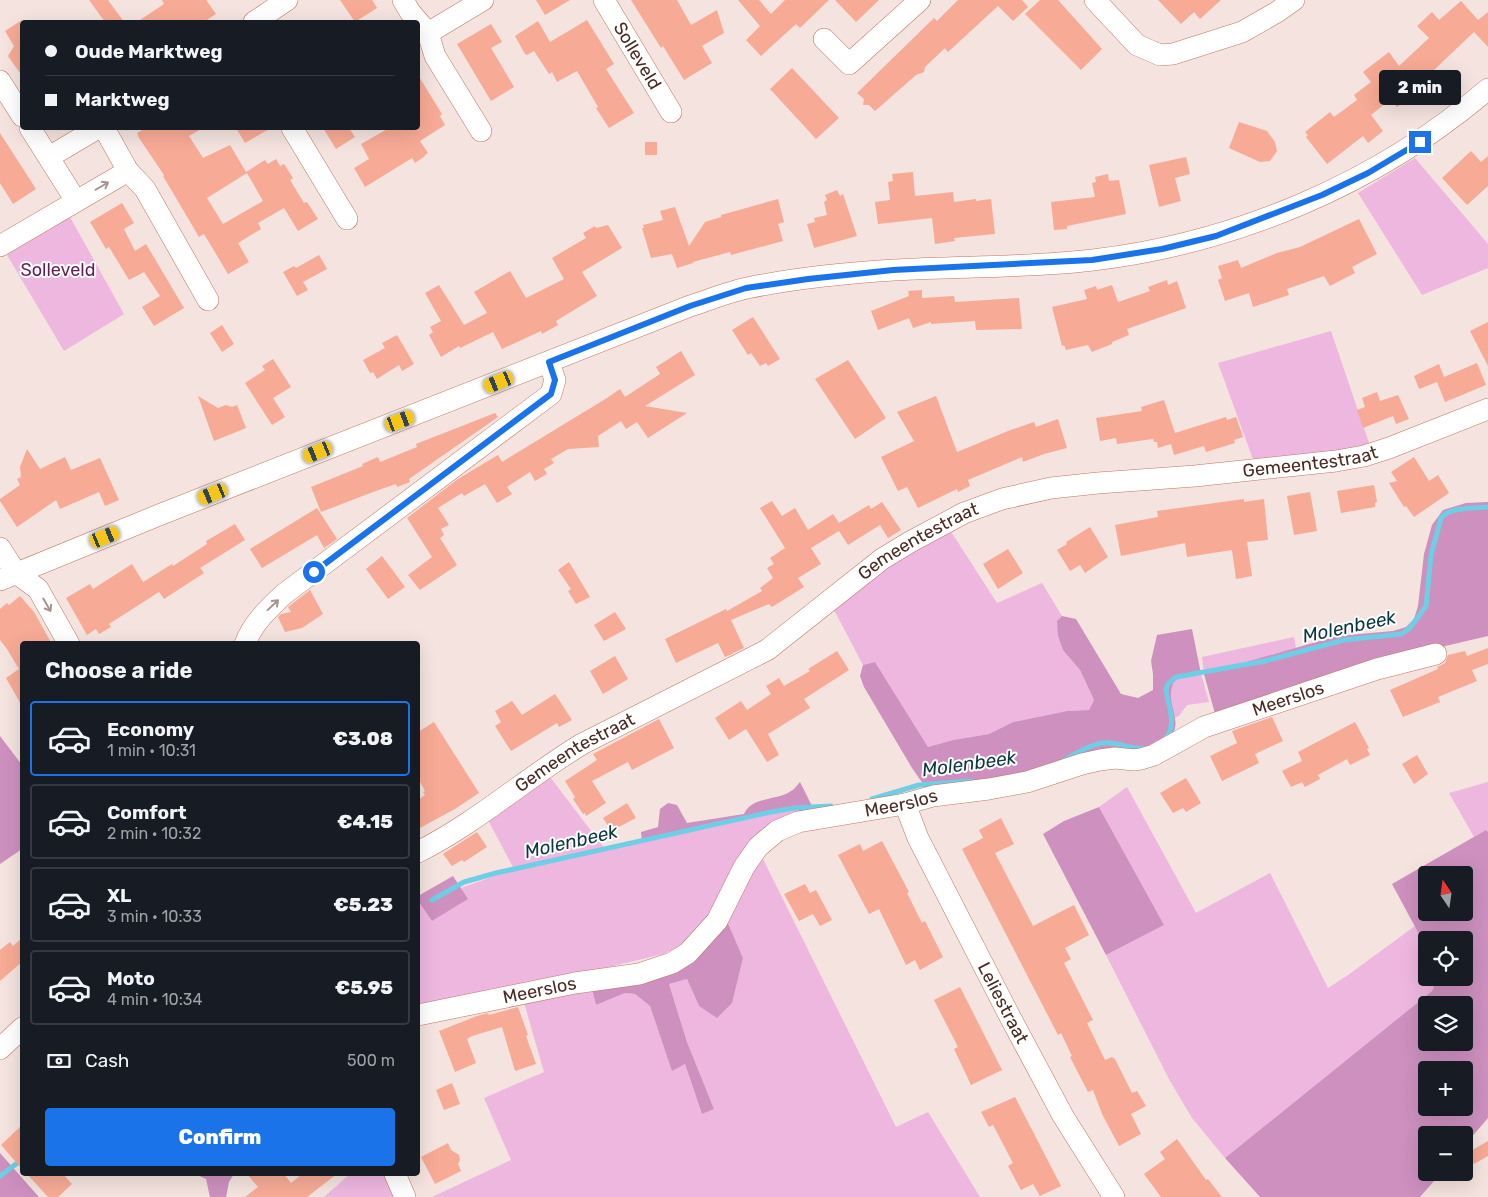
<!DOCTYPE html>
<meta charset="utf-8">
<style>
:root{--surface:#171b24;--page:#242831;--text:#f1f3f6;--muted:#9ea1a6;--line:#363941;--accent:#1a73e8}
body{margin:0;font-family:Rubik,sans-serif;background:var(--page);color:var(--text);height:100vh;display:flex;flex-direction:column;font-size:19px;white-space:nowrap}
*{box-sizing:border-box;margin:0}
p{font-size:16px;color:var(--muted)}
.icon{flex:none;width:28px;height:28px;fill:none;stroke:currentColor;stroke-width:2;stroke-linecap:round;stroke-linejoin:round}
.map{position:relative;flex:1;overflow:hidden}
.sheet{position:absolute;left:20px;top:641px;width:400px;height:535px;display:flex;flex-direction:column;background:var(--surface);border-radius:5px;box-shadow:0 5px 20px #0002}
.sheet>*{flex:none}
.guide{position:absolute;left:20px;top:20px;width:400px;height:110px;border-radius:5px;box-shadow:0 5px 20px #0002;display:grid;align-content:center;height:110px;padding:0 25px;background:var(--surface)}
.needle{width:32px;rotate:347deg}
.buttons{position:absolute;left:1418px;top:866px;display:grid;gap:10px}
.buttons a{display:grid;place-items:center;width:55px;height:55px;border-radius:5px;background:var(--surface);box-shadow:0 5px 20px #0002;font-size:25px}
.end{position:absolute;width:22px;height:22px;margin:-11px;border:6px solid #1a73e8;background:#fff;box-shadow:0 0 0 2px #fff}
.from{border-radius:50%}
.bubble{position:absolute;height:35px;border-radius:5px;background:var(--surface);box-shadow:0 5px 20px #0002;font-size:16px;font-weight:800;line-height:35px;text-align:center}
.car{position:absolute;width:15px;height:30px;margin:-15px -8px;border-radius:6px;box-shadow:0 0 4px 1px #0007;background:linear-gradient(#f5c518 24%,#345 0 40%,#f5c518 0 76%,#345 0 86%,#f5c518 0)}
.guide b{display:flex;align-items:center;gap:18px;height:48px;font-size:19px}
.guide b+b{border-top:1px solid var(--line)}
.guide i{width:12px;height:12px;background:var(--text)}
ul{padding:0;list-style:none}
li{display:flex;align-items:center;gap:15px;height:75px;margin:0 10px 8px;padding:0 15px;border:2px solid var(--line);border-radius:5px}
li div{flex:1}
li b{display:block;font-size:19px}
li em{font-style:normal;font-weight:800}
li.selected{border-color:var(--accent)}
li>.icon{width:45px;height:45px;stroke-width:1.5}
h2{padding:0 25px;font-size:22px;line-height:60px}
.pay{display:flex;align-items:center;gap:12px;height:55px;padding:0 25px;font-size:19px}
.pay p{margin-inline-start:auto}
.action{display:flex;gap:10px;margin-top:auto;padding:10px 25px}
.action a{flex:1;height:58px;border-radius:5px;background:var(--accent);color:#fff;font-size:20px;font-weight:800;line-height:58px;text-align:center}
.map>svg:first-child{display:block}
.green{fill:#eeb7e0}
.forest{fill:#cd90bf;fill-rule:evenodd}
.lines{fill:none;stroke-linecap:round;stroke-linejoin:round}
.stream{stroke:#6ecee5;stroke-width:5}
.building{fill:#f7aa96;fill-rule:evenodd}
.minor-casing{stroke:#c37662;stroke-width:22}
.minor{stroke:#fff;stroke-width:21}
.oneway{stroke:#a59490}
.route{stroke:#1a73e8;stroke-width:6}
.labels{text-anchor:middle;stroke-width:4;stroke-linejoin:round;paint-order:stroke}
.street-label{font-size:18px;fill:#4b2a22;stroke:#fff}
.park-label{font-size:18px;fill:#641c57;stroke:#fff}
.water-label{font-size:19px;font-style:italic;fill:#083741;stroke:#fff}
</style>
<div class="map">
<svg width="1488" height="1197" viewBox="0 0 1488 1197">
<rect width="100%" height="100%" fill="#f4e3de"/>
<path class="green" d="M1415 158 1488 244V268L1422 295 1358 193Z
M70 217 124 314 64 351 7 255Z
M1331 331 1370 446 1254 462 1218 363Z
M950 530 997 603 1042 583 1062 616 1057 621 1063 649 1080 670 1094 700 1089 710 1067 711 1013 722 989 734 953 740 928 747 875 662 863 665 834 610 877 575 913 550Z
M1294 637 1296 648 1204 674 1202 657Z
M1201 674 1209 702 1187 705 1179 716 1174 718C1172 703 1166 694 1175 680Z
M550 777 605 849 799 808 800 814 759 836 731 868 719 904 681 946 663 954 580 974 418 1008V901L432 921 467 899 461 888 514 869 488 820Z
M1488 782V832L1486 830 1474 837 1449 793Z
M1127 787 1196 913 1270 873 1328 988 1348 975 1415 926 1426 947V978H1438L1432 991 1225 1158 1192 1118 1170 1081 1106 955 1164 925 1099 807Z
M762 857 896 1127 928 1112 980 1197H432L511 1160 484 1098 544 1072 523 999 591 985 596 1005 625 993 635 994 650 1006 672 1070 685 1064 702 1114 714 1109 687 1042 669 984 687 979 699 1006 731 1003 743 958 727 921 740 893Z
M350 1174H386L396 1197H324Z"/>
<path class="forest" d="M1488 502V636L1424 651 1217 721 1204 674 1337 636 1393 631 1406 627 1414 619 1418 606 1424 554 1432 525 1443 510 1466 503Z
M1062 616 1076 619 1121 694 1138 698 1153 690V674L1151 661 1157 635 1192 629 1201 674 1175 680C1163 700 1182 718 1173 733 1170 739 1161 745 1156 749L1018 775 926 788 912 768 864 687 860 676 863 665 875 662 928 747 953 740 989 734 1013 722 1067 711 1089 710 1094 700 1080 670 1063 650 1058 636 1057 621Z
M0 736 22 765V849L0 864Z
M800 782 814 810 800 814 798 808 642 841 641 832 658 827 660 809 668 803 677 805 687 823 744 814C752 796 777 801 791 791 795 789 797 785 800 782Z
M1099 807 1164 925 1106 955 1043 834 1064 821Z
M1486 830 1488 832V1118L1464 1146V1135H1426V1172L1441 1173 1420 1197H1260L1225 1158 1432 991 1438 978H1464V940H1426V947L1392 884ZM1426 875H1464V912H1426ZM1426 1005H1464V1042H1426ZM1426 1070H1464V1108H1426Z
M453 876 468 899 432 921 418 901V896Z
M727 921 743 958 732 1003 717 1018 699 1006 687 979 669 984 687 1042 714 1109 702 1114 685 1064 672 1071 650 1006 635 994 625 993 596 1005 591 985 633 978Z
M0 1153 39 1197H0Z
M195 1174H234L229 1182 226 1197H210L206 1179Z"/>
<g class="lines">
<path class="stream" d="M1165 739C1178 724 1168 707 1166 689L1168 684 1176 677 1265 661 1344 640 1401 634 1410 628 1426 606 1431 555 1441 518C1449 507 1475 508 1488 507
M1064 760C1078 753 1094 741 1111 743 1123 744 1133 750 1146 748
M872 799 919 785 971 781
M432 900 464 882 496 873 771 812 794 808 831 806
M0 1176 16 1164"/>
</g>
<path class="building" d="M89 0H108L124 22H105Z
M162 0H206L216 14 204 22H137L164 4Z
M340 0H372L377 8 355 22Z
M536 0H570L545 15Z
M631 0H677L691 25 717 10 724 33 702 46 712 63 684 80 663 46 661 48Z
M738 0H759L771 14 785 0H829L800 28 796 24 761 56 746 40 760 26Z
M835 0H879L856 22Z
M958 0H1022L1028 7 1013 21 998 6 948 52 945 48 925 67 924 72 916 75 875 111 869 105H863L864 99 857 93 934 18 937 21Z
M1040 0H1058L1102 49 1081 70 1025 14Z
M1158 0H1221L1200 19 1194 12 1181 24Z
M1461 1 1478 20 1488 12V47L1474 32 1415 88 1418 92 1397 107 1391 99 1371 115 1383 131 1368 143 1363 136 1327 164 1306 137 1308 135 1305 132 1330 112 1334 117 1357 100 1354 95 1371 82 1363 72 1389 52 1399 66 1429 38 1417 26 1432 12 1439 20Z
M22 20V76L8 56 14 46 5 31Z
M587 20 614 64 606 69 634 113 609 128 596 108 598 107 577 71 557 82 552 72 549 74 534 51 527 55 525 54 515 36 538 21 550 42Z
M491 24 502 42 491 48 514 87 491 101 457 44Z
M792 68 839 118 816 139 770 89Z
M418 75 442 114 440 116 445 125 420 141 428 153 425 155V156L415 163 412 158 365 187 354 168 369 159 361 144 389 128H418Z
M1239 122 1267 131 1275 142 1277 151 1270 161 1260 162 1229 148Z
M146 128H203L189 136 203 158 230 145 246 172 265 160 268 164 276 159 280 166 284 164 293 178 290 180 304 203 307 202 318 219 298 231 284 208 258 223 261 229 238 243 249 262 228 274 204 234 199 237 163 176 164 175 139 138 137 133ZM247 173 263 201 223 224 207 198Z
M236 128H271L245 143Z
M323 128H349L355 137 336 149Z
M0 133 36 189 13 204 0 183Z
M645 142H657V155H645Z
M1471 151 1481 162 1488 156V186L1467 205 1442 178Z
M1186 157 1190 174 1175 178 1181 201 1159 207 1149 165Z
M913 172 915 196 953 192 954 202 976 199V201L991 199 995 234 954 238 955 241 935 244 932 218 878 224 875 202 890 200 888 182 893 181 892 174Z
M1108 174 1109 181 1119 180 1126 214 1067 226V229L1054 230 1051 202 1095 197 1092 183 1096 182 1095 177Z
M837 190 840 196 843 194 857 236 814 248 807 224 815 222 814 218 827 215 824 202 827 200 825 195Z
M778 199 784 222 778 224 783 241 731 255 730 252 693 262V263L677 268 672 254 651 258 642 228H644L643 225 663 220 660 211 675 207 689 246 705 222 721 217V215Z
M122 203 134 223 124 229 135 251 146 244 184 308 154 326 142 307 160 296 144 272 129 280 109 247 106 249 90 222Z
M1359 219 1377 254 1352 267 1355 273 1330 286 1324 276 1287 289 1289 295 1253 307 1249 293 1225 301 1218 280 1222 278 1218 266 1238 260 1241 268 1277 253 1300 247Z
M608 225 622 248 582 272 597 296 556 321 558 325 542 334 541 331 502 349 493 332 460 348 459 346 441 357 429 335 433 332 430 327 441 321 425 293 439 285 464 325 487 313 474 292 510 271 526 298 564 279 552 258 586 238 583 233 595 226 596 228Z
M319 255 327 269 303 282 308 290 297 296 283 272 294 266 296 268Z
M1167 280 1168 285 1177 281 1186 308 1127 329 1129 335 1112 342V344L1092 352 1088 345 1066 350 1064 345 1062 346 1052 307 1087 299 1084 290 1096 286 1097 290 1112 285 1118 302 1150 291 1148 287Z
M922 290V298L954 296 955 302 1019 298 1022 329 976 330 975 321 931 324V322L913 328 909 318 878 330 871 311 909 296 908 291Z
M753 317 780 359 768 366 766 363 760 366 751 353 748 355 732 330Z
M1488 322V366L1470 331Z
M222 325 234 344 222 352 210 333Z
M397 335 414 364 402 371 399 365 377 379 373 372 370 373 363 360 385 348 382 343Z
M681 351 695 375 645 406 687 413 648 438 637 422 626 429 621 421 598 436 599 447 568 449 551 459 554 463 544 469 547 474 535 481 530 472 507 487 512 494 497 503 485 484 464 496 462 493 438 508 449 525 441 529 444 535 440 538 457 565 420 590 408 575 432 557 407 518 458 479 498 455 502 462 607 398 620 389 625 397 660 374 656 367Z
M273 359 291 387 273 398 285 417 272 425 245 383 265 370 262 366Z
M848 360 886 418 855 439 815 379Z
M1477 363 1486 385 1445 402 1437 382 1419 389 1414 376 1439 364 1444 377Z
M1377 392 1380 401 1398 395 1409 419 1396 424 1393 416 1363 428 1357 410 1365 407 1362 398Z
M198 396 218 408 226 405 232 407 237 405 246 428 214 441Z
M936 396 957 452 1008 431 1034 422 1036 427 1058 419 1067 448 1044 454 1023 462 1022 457 968 480 970 486 958 492 957 489 918 508 907 487 898 491 881 457 914 441 897 412Z
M1164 400 1175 433 1226 417 1227 420 1236 417 1243 437 1234 440 1235 443 1206 452 1204 446 1174 455 1171 444 1158 448 1157 442H1154L1153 439 1117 444 1116 438 1100 441 1096 418 1142 411 1141 407Z
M495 413 498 417 409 479 410 482 397 487 396 484 373 492 321 512 311 487 363 466 362 464 378 457 380 462 417 447 416 444Z
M27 449 40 469 65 457 71 470 100 458 119 500 105 506 99 492 60 509 56 500 17 527 0 501V499L20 485 17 479 21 477 20 467Z
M1414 457 1429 481 1438 475 1449 493 1414 517 1406 506 1404 507 1389 483 1397 481 1391 472Z
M1374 485 1377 502 1375 503V507L1341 513 1337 491Z
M1310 492 1317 531 1294 535 1287 496Z
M1244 499V502L1264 499 1268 540 1247 542 1252 576 1236 579 1232 550 1187 557 1185 543 1121 556 1115 525 1158 517 1157 511Z
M772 501 782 516 795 508 808 530 833 514 839 523 869 505 871 509 882 502 901 530 888 538 880 525 848 545 839 531 811 548 821 564 798 578 804 587 772 607 769 604 731 620 744 648 725 657 718 643 676 663 665 639 726 609 727 611 762 591 760 588 773 578 767 568 774 564 770 558 785 548 760 508Z
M317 508 337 539 324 548 317 535 262 568 250 549Z
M235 524 245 540 200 568 204 573 164 599 159 592 109 624 111 627 99 634 96 629 87 635 66 598 90 584 93 589 132 564 143 582 172 564 173 566 207 544 206 541Z
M1090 527 1108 557 1085 573 1080 565 1070 571 1057 550 1067 544 1066 542Z
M1008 549 1023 573 998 589 983 564Z
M382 556 405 587 388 599 366 569Z
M569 562 590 597 576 604 568 591 571 589 558 570Z
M310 590 323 614 302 628 285 632 278 617 281 614 291 612 288 607Z
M20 596 34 612 52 644H22V706L6 678 19 669 7 649 0 640V609L7 603 9 605Z
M615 612 626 629 604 641 594 625Z
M1488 648V664L1472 670 1477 681 1438 697 1440 702 1403 717 1390 690 1438 669 1437 667 1445 663 1448 655 1465 651 1467 656Z
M837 651 849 670 804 699 810 708 768 734 779 755 767 762 746 729 729 740 715 718 741 701 747 710 771 694 766 686 779 678 784 686 810 671 808 669Z
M615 656 628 679 603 694 590 671Z
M555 694 572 720 559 727 557 723 511 751 495 726 501 722 495 711 512 701 522 715Z
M1272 717 1283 741 1255 754 1259 763 1222 781 1210 756 1237 743 1232 731Z
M659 719 674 748 632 770 628 762 592 781 606 803 586 816 585 813 583 814 573 799 575 797 565 781 597 760 593 754Z
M434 722 479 793 455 809 418 829V800L425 795 423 792 425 791 418 778V732Z
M1355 722 1369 748 1367 749 1370 755 1350 765 1347 759 1318 775 1320 779 1305 787 1302 782 1291 787 1282 771 1302 761 1298 752Z
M1417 755 1428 774 1414 784 1402 764Z
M1186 778 1201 803 1186 812 1183 808 1173 813 1160 793Z
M627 803 636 818 611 831 603 818Z
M1001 818 1014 844 995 853 1033 926 1074 905 1089 935 1065 948 1071 959 1064 963 1093 1020 1087 1023 1105 1060 1112 1057 1115 1059 1132 1093 1137 1091 1146 1106 1131 1114 1141 1134 1119 1146 1102 1114 1093 1090 1088 1092 1070 1057 1072 1056 1061 1033 1058 1035 962 849 983 838 979 830Z
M477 832 487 847 464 862 462 860 452 866 443 854Z
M882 841 909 892 907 893 922 923 925 921 943 957 920 970 915 960 906 965 879 909 869 914 838 855 860 844 863 851Z
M805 884 810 893 816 890 832 920 820 926 813 914 799 921 784 894Z
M22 938V962L0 981V950L10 942 13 946Z
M960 987 1002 1070 971 1085 954 1049 958 1047 934 1000Z
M518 1007 528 1035 526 1036 536 1064 515 1071 502 1027 472 1036 467 1039 476 1063 455 1072 439 1031 477 1016 488 1013 489 1015Z
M452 1083 460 1104 444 1110 436 1090Z
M1015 1097 1061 1186 1040 1196 1033 1184 1021 1190 1008 1166 1013 1163 993 1125 989 1127 981 1112Z
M22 1125V1169L1 1145Z
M1177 1139 1206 1180 1208 1179 1222 1197H1161L1144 1174 1165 1159 1160 1152Z
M1488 1141V1156L1474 1164 1467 1153Z
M448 1143 451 1150 459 1155 460 1160 458 1164 461 1171 435 1184 421 1157Z
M27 1174H63L72 1184 58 1197H48Z
M247 1174H284L291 1183 302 1174H337L307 1197H245L258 1187Z"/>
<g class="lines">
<defs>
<g id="minor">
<path d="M403 0 410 12 428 33 483 0"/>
<path id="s1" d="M604 0 671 112"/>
<path d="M1095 0 1137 45 1160 55 1173 54 1242 32 1277 12 1294 0"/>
<path d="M254 22 287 0"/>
<path d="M428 33 435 56 481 131"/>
<path d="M824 39 849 64 920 0"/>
<path d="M0 81 22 116"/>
<path d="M30 128 76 201"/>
<path d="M104 128 128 171 145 189 208 300"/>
<path d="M292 128 347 219"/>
<path d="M49 157 98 128"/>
<path d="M0 246 128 171"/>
<path d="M0 548 16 573 38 589 69 644"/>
<path d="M0 580 159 515 690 306C709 300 728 292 747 288 795 278 846 273 894 270 960 266 1027 268 1093 260 1237 243 1378 183 1488 89"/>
<path d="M245 644C252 624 269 608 284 594L551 394 555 380 549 362"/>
<path id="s2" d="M905 804 918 838 1009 1015 1063 1116 1114 1197"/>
<path id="s3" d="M418 852C476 823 526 778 582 744L767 650 882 559 910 542 964 513 1002 499 1051 488 1098 483 1195 476 1336 461 1364 456 1389 448 1488 409"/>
<path id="s4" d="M418 1015 575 983 639 974 672 963 688 953 717 921 744 867 758 847 777 831 798 822 905 804 933 796 989 789 1027 782 1082 764 1100 760 1115 758 1134 760 1141 759 1154 755 1204 727 1216 723 1377 669 1436 654"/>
<path d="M0 1049 22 1028"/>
<path d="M395 1174 405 1197"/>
</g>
</defs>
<use href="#minor" class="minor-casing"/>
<use href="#minor" class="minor"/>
</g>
<defs><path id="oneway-shaft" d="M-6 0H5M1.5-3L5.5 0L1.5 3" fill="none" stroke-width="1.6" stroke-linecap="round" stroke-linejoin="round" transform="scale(1.25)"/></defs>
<g class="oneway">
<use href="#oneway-shaft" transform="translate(102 186) rotate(-30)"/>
<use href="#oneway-shaft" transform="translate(47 605) rotate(60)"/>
<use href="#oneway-shaft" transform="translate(273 605) rotate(-43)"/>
</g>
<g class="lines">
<path class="route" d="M314 572 551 394 555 380 549 362 690 306 746 288 808 279 893 270 1092 260 1162 249 1216 236 1322 195 1368 173 1420 142"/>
</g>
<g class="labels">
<g class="street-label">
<text dy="6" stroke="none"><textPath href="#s1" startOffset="65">Solleveld</textPath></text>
<text dy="6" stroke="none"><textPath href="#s3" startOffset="996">Gemeentestraat</textPath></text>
<text dy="6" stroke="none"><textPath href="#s3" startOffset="591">Gemeentestraat</textPath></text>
<text dy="6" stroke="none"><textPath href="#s4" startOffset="964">Meerslos</textPath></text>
<text dy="6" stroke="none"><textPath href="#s3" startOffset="186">Gemeentestraat</textPath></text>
<text dy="6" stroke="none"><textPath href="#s4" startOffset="559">Meerslos</textPath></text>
<text dy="6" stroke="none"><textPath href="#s4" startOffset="124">Meerslos</textPath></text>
<text dy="6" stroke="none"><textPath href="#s2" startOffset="222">Leliestraat</textPath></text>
</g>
<g class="park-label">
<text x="58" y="276">Solleveld</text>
</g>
<g class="water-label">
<text transform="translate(1349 626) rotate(-12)" y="7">Molenbeek</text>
<text transform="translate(969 763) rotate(-8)" y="7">Molenbeek</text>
<text transform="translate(571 841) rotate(-13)" y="7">Molenbeek</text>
</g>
</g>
</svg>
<div class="buttons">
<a><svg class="needle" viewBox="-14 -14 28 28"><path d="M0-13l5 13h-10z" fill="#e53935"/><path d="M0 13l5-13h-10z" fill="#9ea1a6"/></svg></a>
<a><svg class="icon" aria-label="locate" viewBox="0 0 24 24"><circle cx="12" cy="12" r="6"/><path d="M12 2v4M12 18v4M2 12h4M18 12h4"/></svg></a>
<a><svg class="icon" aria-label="layers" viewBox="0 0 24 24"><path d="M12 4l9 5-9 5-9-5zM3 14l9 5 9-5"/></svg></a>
<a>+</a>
<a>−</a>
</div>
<i class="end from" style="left:314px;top:572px"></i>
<i class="end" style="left:1420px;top:142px"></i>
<div class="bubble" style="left:1379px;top:70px;width:82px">2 min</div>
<i class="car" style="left:499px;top:382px;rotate:248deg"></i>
<i class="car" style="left:400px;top:421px;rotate:69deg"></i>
<i class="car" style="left:318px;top:452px;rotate:248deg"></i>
<i class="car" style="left:213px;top:494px;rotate:248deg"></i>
<i class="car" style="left:105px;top:537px;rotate:68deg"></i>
<div class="guide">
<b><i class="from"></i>Oude Marktweg</b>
<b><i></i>Marktweg</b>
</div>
<section class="sheet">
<h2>Choose a ride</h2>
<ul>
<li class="selected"><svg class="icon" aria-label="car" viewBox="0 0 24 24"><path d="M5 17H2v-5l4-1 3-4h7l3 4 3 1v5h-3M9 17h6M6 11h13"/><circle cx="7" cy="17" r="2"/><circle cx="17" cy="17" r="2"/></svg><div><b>Economy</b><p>1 min · 10:31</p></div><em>€3.08</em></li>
<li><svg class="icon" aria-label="car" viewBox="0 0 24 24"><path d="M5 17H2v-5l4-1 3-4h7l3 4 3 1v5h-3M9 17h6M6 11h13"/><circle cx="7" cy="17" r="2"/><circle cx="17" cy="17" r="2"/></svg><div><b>Comfort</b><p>2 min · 10:32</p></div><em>€4.15</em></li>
<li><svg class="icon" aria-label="car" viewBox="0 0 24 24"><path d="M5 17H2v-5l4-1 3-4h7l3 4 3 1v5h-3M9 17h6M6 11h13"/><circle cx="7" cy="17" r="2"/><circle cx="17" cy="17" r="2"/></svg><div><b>XL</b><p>3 min · 10:33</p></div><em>€5.23</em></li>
<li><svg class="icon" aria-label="car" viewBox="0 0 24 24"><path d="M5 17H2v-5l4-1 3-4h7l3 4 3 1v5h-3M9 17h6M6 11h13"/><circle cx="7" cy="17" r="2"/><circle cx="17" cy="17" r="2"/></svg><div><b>Moto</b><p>4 min · 10:34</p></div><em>€5.95</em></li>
</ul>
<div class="pay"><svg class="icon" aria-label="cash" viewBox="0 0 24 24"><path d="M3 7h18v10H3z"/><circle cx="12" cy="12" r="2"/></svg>Cash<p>500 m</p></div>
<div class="action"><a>Confirm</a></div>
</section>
</div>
